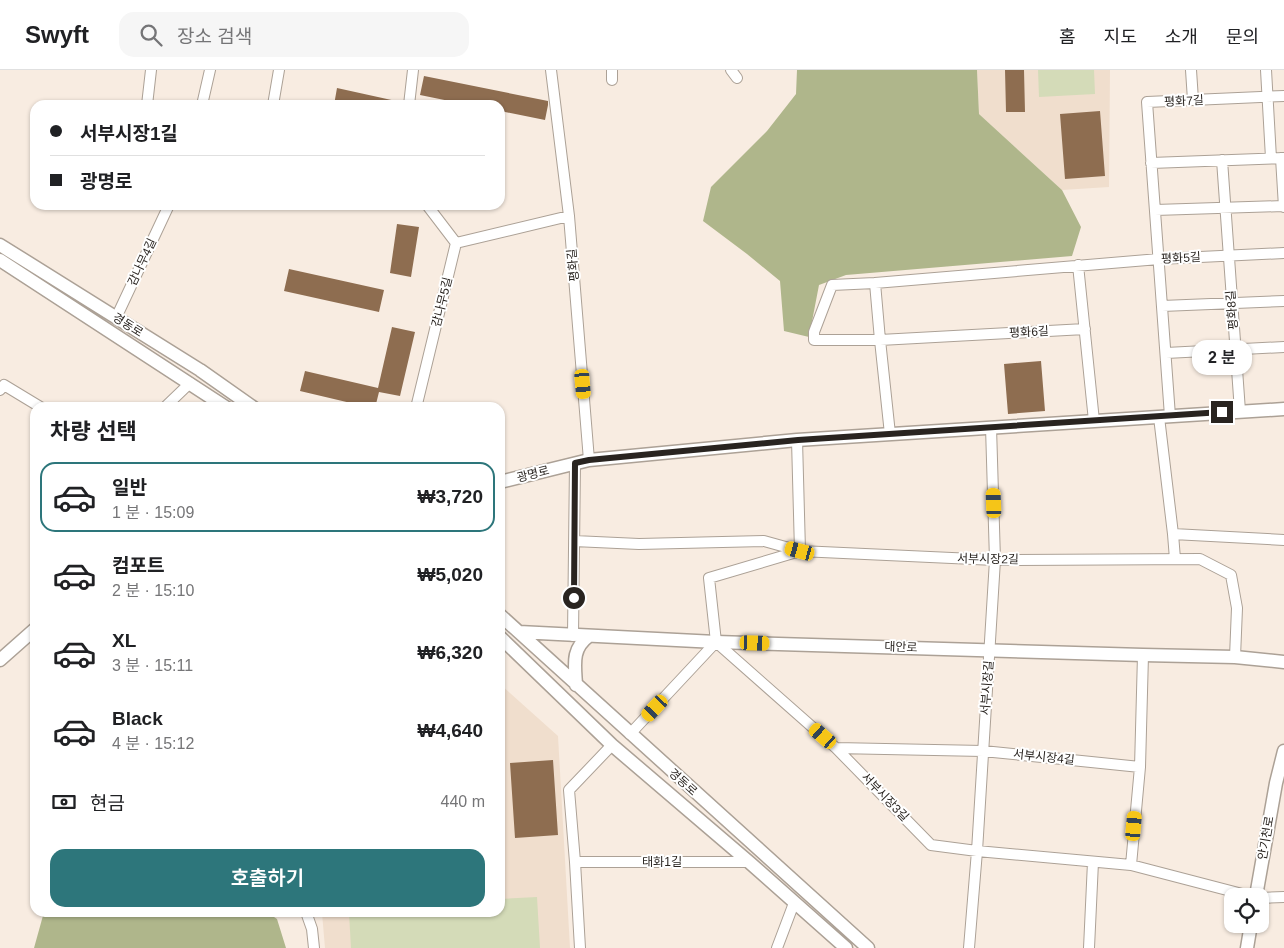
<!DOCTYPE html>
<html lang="ko">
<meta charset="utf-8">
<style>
:root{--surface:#fff;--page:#f6f6f6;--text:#202124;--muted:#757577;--line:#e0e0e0;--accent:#2d767b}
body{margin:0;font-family:Arial,"Noto Sans KR",sans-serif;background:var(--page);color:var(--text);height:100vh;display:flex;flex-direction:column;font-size:19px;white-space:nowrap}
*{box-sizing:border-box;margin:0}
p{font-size:16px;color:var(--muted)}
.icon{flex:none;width:28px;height:28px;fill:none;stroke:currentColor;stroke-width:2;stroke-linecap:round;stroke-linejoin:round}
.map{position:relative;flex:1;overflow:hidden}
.sheet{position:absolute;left:30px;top:332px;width:475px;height:515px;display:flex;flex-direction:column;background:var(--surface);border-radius:15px;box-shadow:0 1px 4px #0004}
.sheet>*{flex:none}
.top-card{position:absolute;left:30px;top:30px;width:475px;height:110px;border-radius:15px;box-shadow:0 1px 4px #0004;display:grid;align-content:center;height:110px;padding:0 20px;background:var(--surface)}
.fabs{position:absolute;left:1224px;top:818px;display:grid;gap:10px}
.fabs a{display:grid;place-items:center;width:45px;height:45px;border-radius:10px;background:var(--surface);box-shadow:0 1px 4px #0004;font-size:25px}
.end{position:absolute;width:22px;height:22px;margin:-11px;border:6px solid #292420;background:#fff;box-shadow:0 0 0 2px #fff}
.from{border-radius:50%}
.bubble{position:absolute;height:35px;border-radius:15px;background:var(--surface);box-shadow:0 1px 4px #0004;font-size:16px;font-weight:600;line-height:35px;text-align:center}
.car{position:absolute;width:15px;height:30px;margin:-15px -8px;border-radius:6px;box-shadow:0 0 4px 1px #0007;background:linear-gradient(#f5c518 24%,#345 0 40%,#f5c518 0 76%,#345 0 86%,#f5c518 0)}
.top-card b{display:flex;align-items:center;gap:18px;height:48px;font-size:19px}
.top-card b+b{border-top:1px solid var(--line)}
.top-card i{width:12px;height:12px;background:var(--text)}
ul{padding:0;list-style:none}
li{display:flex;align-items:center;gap:15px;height:70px;margin:0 10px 8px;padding:0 10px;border:2px solid transparent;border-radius:15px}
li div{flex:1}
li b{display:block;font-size:19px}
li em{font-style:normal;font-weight:600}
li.active{border-color:var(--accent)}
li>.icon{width:45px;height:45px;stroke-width:1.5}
h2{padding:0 20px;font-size:22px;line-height:60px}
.pay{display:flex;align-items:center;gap:12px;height:55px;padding:0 20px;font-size:19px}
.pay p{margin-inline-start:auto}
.cta{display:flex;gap:10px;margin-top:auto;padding:10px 20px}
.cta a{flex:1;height:58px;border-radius:15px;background:var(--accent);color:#fff;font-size:20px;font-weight:600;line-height:58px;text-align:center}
header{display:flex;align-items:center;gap:30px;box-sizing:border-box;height:70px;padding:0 25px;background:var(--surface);border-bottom:1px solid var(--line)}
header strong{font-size:24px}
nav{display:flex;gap:28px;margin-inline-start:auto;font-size:18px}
.search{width:350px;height:45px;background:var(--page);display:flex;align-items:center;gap:12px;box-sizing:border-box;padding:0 18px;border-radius:15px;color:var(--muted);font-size:19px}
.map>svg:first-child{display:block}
.built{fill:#f0decd}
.green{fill:#d4dbb8}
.forest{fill:#afb68b}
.building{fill:#8e6d50}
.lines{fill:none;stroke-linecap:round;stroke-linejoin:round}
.minor-casing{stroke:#aca196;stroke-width:12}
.tertiary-casing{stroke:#aca196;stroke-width:15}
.minor{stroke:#fff;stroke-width:10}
.tertiary{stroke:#fff;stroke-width:12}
.route{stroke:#292420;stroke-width:6}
.labels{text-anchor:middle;stroke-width:4;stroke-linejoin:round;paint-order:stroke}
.street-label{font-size:12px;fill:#292420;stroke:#fff}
</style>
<header>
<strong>Swyft</strong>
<div class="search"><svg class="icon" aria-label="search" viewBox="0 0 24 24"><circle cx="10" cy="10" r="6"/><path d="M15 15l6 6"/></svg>장소 검색</div>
<nav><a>홈</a><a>지도</a><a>소개</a><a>문의</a></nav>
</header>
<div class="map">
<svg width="1284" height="878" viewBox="0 0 1284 878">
<rect width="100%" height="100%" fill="#f8ece1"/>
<path class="built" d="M977 0H1110L1109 117 1062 120 979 44Z
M500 614 558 666 570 878H325L322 843 500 842Z"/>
<path class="green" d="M1038 0H1094L1095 24 1039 27Z
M537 827 540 878H351L349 843 500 842V829Z"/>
<path class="forest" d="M797 0H977L979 44 1062 120 1081 157 1072 186 846 205 819 215 809 267 784 261 780 211 747 184 703 151 711 117 767 61 796 24Z
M44 842 268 843 277 849 286 878H34Z"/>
<path class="building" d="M1005 0H1024L1025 42H1006Z
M424 6 548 31V35L545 50 500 41V35H469L420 25Z
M337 18 396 31 395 35H334Z
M1100 41 1105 106 1065 109 1060 44Z
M397 154 419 157 411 207 390 203Z
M289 199 384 220 379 242 284 221Z
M392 257 415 262 400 326 379 322 375 338H372L300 321 305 301 378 318Z
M1041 291 1045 341 1008 344 1004 294Z
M553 690 558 765 515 768 510 693Z"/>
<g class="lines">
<defs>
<path id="minor" d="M551 0 569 146 589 390
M612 0V10
M731 0 737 8
M1191 0 1193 30
M1266 0 1271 88
M147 35 151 0
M202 35 210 0
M273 35 279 0
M409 35 413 0
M1281 88 1284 137
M1222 90 1240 341
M1151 93 1284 88
M1155 140 1284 136
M456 173 569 146
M1078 195 1094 351
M875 213 880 270 890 364
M1162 236 1284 231
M116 248 169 135
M1085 259 880 270H814V262L832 215 875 213 1159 189 1284 183
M1166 283 1284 277
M0 320 4 315 42 338
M164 338 190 313
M416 338 456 173 427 135
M1170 346 1147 32 1284 26
M1159 347 1173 464 1175 489
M1173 464 1284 470
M574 471 639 474 764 471 800 481 797 370
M573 566 575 393
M716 572 709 508 800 481 995 490 1200 489 1231 505 1237 538 1235 587
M716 572 836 678 931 775 977 781 1131 795 1250 826
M630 664 716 572
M836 678 983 681 1140 697
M575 792H749
M1131 795 1140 697 1143 585
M1260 828 1284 827
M306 842 312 859 314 878
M580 878 575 792 569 720 612 675
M777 878 794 833
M969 878 977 781 995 490 991 357
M1089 878 1093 792"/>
<path id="tertiary" d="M0 175 200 300 254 338
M0 190 227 338
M500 412 589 390 797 370 1284 339
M500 545 868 878
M519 562 716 572 1143 585 1235 587 1284 592
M500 567 612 675 749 792 846 878
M0 590 35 559
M576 615C575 595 571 579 589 566
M1256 826 1276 713 1284 681
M1247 878 1251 854"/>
</defs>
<use href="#minor" class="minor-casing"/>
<use href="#tertiary" class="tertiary-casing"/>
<use href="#minor" class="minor"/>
<use href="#tertiary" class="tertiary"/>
</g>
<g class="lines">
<path class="route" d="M574 528 575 393 589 390 798 370 1222 342"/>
</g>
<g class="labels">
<g class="street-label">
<text transform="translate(1184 31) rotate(-3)" y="4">평화7길</text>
<text transform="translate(1181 188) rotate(-3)" y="4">평화5길</text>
<text transform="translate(142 192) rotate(-65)" y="4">감나무4길</text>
<text transform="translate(573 195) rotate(-95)" y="4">평화길</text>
<text transform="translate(442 232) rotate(-76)" y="4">감나무5길</text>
<text transform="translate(1232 240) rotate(-94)" y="4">평화8길</text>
<text transform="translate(128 255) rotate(32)" y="4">경동로</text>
<text transform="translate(1029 262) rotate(-3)" y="4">평화6길</text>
<text transform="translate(533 404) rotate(-14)" y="4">광명로</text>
<text transform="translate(988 489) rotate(1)" y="4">서부시장2길</text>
<text transform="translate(901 577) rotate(2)" y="4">대안로</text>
<text transform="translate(987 618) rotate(-86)" y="4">서부시장길</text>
<text transform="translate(1044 687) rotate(6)" y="4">서부시장4길</text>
<text transform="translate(683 712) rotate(42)" y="4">경동로</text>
<text transform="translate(885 727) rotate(46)" y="4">서부시장3길</text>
<text transform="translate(1266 768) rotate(-80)" y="4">안기천로</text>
<text x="662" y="796">태화1길</text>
</g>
</g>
</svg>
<div class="fabs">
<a><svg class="icon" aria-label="locate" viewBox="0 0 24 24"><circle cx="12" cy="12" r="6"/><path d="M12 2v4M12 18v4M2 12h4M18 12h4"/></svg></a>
</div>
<i class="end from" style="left:574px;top:528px"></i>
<i class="end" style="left:1222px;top:342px"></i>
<div class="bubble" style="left:1192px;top:270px;width:60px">2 분</div>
<i class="car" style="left:583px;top:314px;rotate:175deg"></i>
<i class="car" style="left:994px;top:433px;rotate:358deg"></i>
<i class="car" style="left:800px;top:481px;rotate:285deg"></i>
<i class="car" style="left:755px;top:573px;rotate:92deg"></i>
<i class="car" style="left:655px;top:638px;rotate:223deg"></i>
<i class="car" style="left:823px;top:666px;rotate:311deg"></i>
<i class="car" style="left:1134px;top:756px;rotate:5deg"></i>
<div class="top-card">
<b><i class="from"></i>서부시장1길</b>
<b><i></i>광명로</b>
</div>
<section class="sheet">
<h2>차량 선택</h2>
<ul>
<li class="active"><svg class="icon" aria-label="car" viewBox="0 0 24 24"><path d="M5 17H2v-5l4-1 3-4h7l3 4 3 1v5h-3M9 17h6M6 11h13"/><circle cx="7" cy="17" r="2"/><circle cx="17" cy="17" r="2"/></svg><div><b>일반</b><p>1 분 · 15:09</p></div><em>₩3,720</em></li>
<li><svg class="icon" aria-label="car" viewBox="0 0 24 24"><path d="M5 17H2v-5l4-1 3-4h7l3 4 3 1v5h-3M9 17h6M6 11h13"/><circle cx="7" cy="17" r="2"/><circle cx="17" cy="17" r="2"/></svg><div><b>컴포트</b><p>2 분 · 15:10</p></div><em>₩5,020</em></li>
<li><svg class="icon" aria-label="car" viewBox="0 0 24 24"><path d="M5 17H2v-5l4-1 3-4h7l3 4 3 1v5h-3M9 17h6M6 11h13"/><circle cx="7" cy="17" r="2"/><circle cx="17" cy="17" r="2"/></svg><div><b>XL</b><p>3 분 · 15:11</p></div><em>₩6,320</em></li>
<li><svg class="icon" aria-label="car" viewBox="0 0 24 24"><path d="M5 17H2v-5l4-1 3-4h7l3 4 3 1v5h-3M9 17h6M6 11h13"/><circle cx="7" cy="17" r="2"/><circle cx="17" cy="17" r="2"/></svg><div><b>Black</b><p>4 분 · 15:12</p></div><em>₩4,640</em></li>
</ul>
<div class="pay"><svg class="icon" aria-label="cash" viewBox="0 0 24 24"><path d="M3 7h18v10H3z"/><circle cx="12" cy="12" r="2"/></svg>현금<p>440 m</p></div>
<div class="cta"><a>호출하기</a></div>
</section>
</div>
